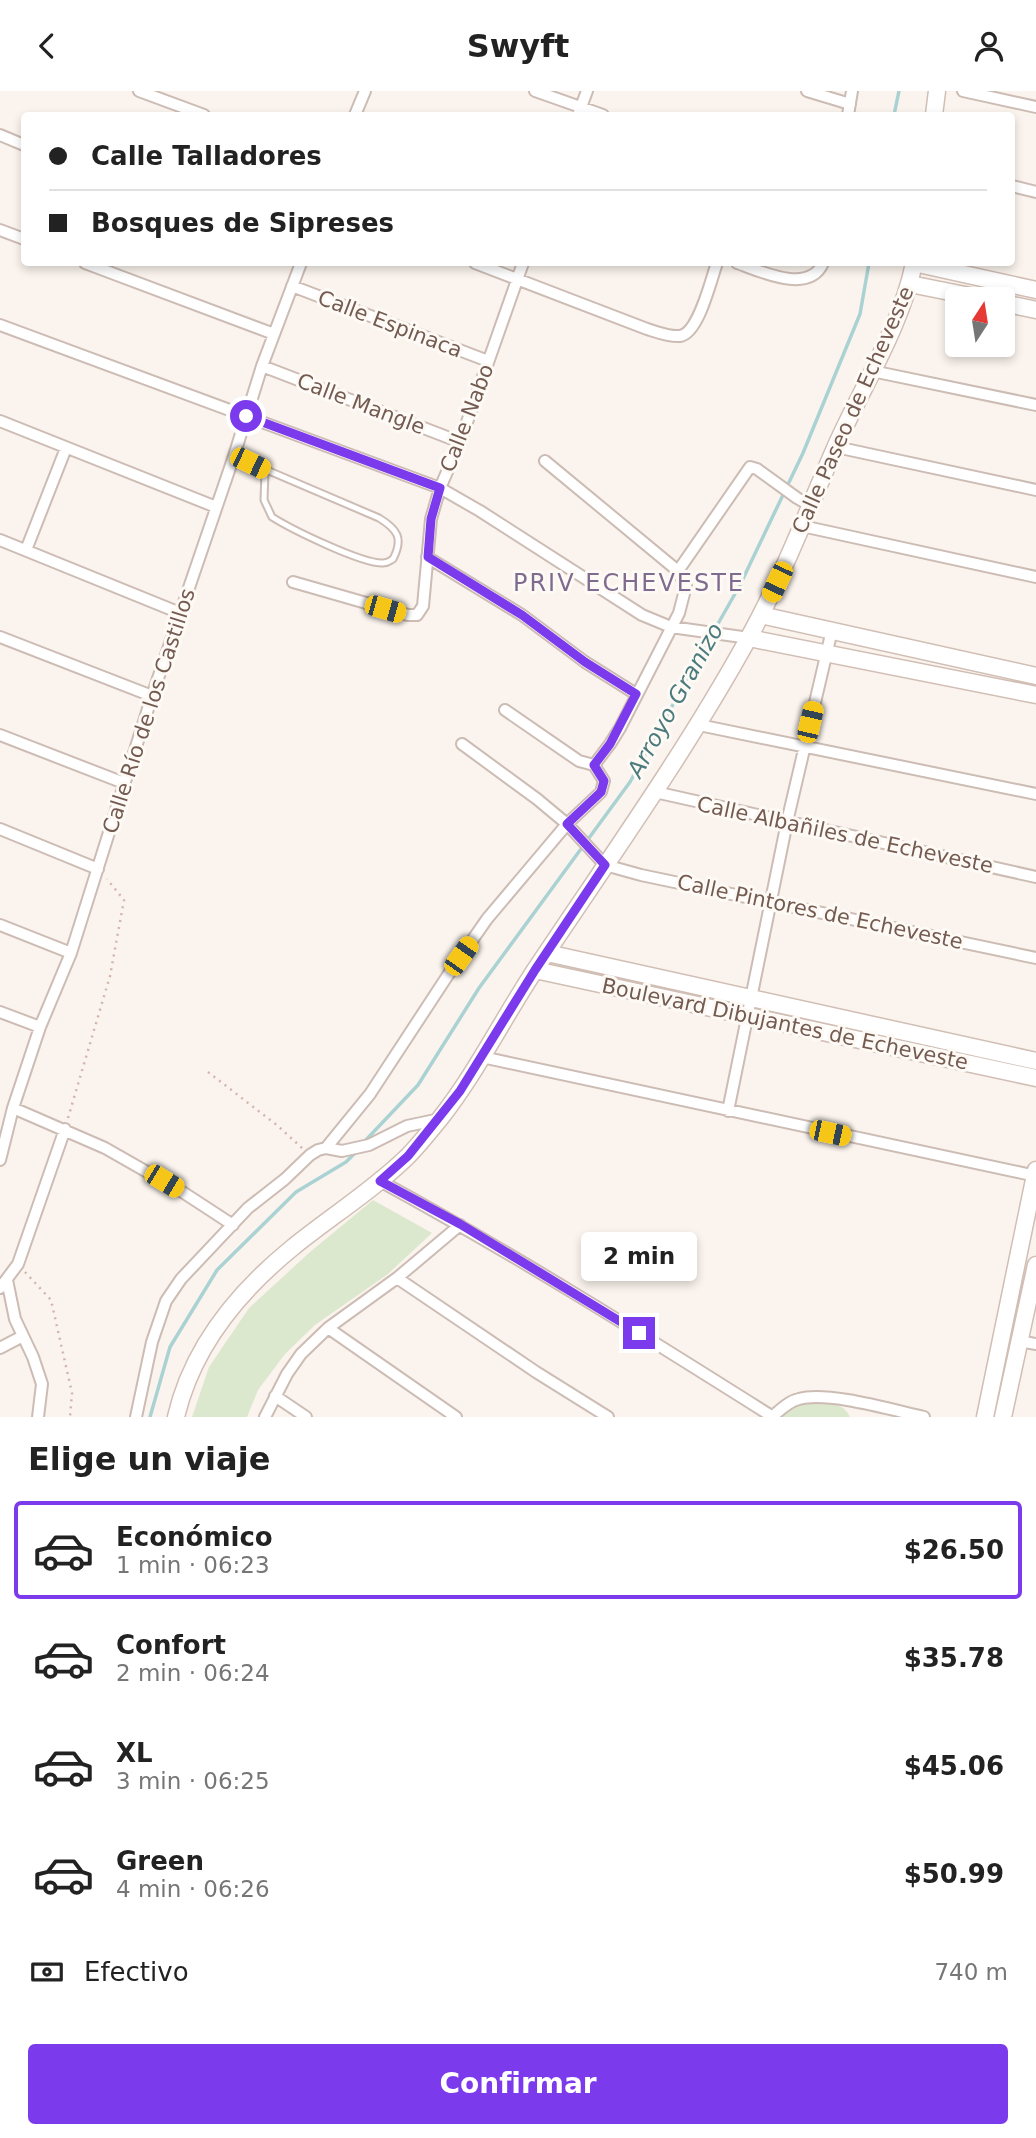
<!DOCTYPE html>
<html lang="es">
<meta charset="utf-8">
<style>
:root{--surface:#fff;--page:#f2f2f2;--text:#222;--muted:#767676;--line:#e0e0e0;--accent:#7c3aed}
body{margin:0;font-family:"DejaVu Sans",sans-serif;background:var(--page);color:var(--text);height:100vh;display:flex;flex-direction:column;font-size:26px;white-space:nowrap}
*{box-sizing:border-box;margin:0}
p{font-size:23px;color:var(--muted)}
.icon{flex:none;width:38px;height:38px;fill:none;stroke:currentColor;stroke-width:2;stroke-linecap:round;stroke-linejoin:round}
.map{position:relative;height:1326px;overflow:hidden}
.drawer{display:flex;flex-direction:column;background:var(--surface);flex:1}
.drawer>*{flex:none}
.banner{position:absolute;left:21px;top:21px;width:994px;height:154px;border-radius:7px;box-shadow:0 4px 10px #0003;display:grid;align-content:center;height:154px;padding:0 28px;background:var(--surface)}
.needle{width:46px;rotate:12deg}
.buttons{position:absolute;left:945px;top:196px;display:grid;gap:14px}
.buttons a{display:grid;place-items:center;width:70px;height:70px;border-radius:7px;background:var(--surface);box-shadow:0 4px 10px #0003;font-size:35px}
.end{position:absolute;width:32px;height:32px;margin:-16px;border:9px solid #7c3aed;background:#fff;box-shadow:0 0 0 4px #fff}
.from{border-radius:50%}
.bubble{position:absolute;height:49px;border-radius:7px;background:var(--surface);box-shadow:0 4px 10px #0003;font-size:23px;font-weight:800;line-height:49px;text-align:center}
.car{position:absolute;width:21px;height:42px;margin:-21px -10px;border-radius:9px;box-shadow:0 0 5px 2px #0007;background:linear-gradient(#f5c518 24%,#345 0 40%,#f5c518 0 76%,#345 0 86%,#f5c518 0)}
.banner b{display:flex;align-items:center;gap:24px;height:66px;font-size:26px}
.banner b+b{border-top:2px solid var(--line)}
.banner i{width:18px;height:18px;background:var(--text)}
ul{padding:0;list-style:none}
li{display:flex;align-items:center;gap:21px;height:98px;margin:0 14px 10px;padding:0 14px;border:4px solid transparent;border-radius:7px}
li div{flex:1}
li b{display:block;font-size:26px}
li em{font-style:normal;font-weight:800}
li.on{border-color:var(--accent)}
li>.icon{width:63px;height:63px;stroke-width:1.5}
h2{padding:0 28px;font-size:32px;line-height:84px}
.pay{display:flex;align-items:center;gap:18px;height:77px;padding:0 28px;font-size:26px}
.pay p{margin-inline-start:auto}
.primary-button{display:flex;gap:14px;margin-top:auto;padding:14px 28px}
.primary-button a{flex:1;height:80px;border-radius:7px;background:var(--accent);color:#fff;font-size:28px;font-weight:800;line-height:80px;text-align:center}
header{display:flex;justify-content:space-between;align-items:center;height:91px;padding:0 28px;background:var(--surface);font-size:32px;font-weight:800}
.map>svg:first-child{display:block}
.green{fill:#dbe8cd}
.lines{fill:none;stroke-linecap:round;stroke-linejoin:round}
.stream{stroke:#abd2d3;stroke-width:3.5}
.lane-casing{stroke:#ccbcb4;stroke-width:9}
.street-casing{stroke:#ccbcb4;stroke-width:14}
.secondary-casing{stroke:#d1beb4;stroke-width:19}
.path{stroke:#d2b6ab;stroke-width:2.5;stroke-dasharray:2 5;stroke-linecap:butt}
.lane{stroke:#fff;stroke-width:5}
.street{stroke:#fff;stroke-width:10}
.secondary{stroke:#fff;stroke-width:16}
.route{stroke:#7c3aed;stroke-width:9}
.labels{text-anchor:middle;stroke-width:6;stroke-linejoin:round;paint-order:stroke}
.street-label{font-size:21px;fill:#745b52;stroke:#fdf9f4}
.water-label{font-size:23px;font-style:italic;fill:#4b7b7d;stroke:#fdf9f4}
.quarter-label{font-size:24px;letter-spacing:2px;fill:#7f6b8f;stroke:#fdf9f4}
</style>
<header><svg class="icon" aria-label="back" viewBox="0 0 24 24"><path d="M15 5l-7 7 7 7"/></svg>Swyft<svg class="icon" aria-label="person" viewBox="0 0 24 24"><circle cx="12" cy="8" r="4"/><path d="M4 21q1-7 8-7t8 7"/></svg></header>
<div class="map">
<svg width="1036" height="1326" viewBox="0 0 1036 1326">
<rect width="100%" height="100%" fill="#fbf4ee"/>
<path class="green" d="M373 1109 432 1142 388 1183 315 1234 285 1263 258 1299 247 1326H192L209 1276 249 1217 310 1161Z
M821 1311C834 1313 845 1314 850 1326H781L797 1312Z"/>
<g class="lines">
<path class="stream" d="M894 24 899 0
M715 538 740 494 803 362 860 223 869 172
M364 1051 418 994 479 897 630 691 711 545
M150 1326 170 1256 217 1179 296 1101 346 1071 357 1060"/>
<defs>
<path id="lane" d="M234 365 379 427C397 438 404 447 393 468 388 471 388 472 383 472 362 473 291 438 272 426L264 409 265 380"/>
<path id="street" d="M139 0 204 24
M535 0 603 24
M807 0 850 13
M963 0 1036 16
M355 24 365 0
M578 24 587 0
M848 24 852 0
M0 44 24 54
M1012 95 1036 101
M0 139 24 148
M85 172 274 243
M475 172 647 238C657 241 669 246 680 245 699 242 711 188 717 172
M737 172C760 180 809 204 823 172
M292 195 488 270
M0 234 440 397 480 420 642 524 671 536 749 547
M262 275 460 351
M872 280 1036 314
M0 330 216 416
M836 356 1036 399
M545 370 678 480 686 495 679 522 620 637 610 653 594 674
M802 435 1036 486
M0 449 180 522
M26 459 66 357
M427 466 522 524 585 571 636 603
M678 480 750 376 757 378 797 407 811 415
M293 491 408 524H417L423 515 431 428 440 397 460 351 523 172
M0 546 152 605
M505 619 579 670 594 674
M699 634 1036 703
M0 644 124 692
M462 653 537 708 567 733 605 774 641 784 1036 867
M655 701 1036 786
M0 738 98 778
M0 834 71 862
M0 921 40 936
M482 966 1036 1085
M13 1017 105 1057 184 1102 233 1134
M728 1020 787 731 832 539
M326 1057 370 1003 448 884 487 828 567 733 601 701 604 690 594 674
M0 1069 13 1017 40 936 71 862 152 605 234 365 262 275 301 172
M380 1090C514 1163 643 1244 773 1326
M397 1187 536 1281 608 1326
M7 1189 15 1228 33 1266 42 1293 38 1326
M0 1197 18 1173 65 1038
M328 1237 456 1326
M1019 1250 1036 1253
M0 1257 21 1246
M275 1305 306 1326
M136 1326 152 1251 166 1210 181 1188 248 1117 285 1088 310 1064 318 1059 326 1057 342 1060 369 1054 407 1035 440 1028
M265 1326 287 1283 301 1263 328 1237 397 1187 460 1134
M772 1326C780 1319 789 1310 799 1308 828 1300 892 1319 924 1326"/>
<path id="secondary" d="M934 24 937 0
M910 193 985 208
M1003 212 1036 219
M761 524 1036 585
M749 547 1036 604
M547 862 1036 970
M535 879 1036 987
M176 1326C192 1257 238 1201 292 1157 330 1126 372 1100 407 1066 418 1055 429 1041 439 1029 477 981 503 927 537 876 609 768 685 662 748 548 782 487 807 421 835 357 861 298 902 234 914 172L1036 199
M985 1326 1036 1079
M1003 1326 1036 1174"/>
</defs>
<use href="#lane" class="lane-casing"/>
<use href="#street" class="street-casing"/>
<use href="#secondary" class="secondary-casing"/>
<path class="path" d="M208 981 278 1035 302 1057
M68 1027 110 885 124 809 107 788
M25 1181 51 1209 72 1302 70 1326"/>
<use href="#lane" class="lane"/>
<use href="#street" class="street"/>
<use href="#secondary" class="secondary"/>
</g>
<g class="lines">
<path class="route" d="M246 325 440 397 431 428 428 466 522 524 585 571 636 603 610 653 594 674 604 690 601 701 567 733 605 774 535 879 460 1000 408 1065 380 1090 460 1133 639 1242"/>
</g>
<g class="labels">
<g class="street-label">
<text transform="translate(390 233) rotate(21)" y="7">Calle Espinaca</text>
<text transform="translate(361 313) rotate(21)" y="7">Calle Mangle</text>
<text transform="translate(853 319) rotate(-66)" y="7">Calle Paseo de Echeveste</text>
<text transform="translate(467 327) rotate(-69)" y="7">Calle Nabo</text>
<text transform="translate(149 620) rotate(-72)" y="7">Calle Río de los Castillos</text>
<text transform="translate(845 744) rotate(12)" y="7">Calle Albañiles de Echeveste</text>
<text transform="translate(820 821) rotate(12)" y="7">Calle Pintores de Echeveste</text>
<text transform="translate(785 933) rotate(12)" y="7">Boulevard Dibujantes de Echeveste</text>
</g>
<g class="water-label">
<text transform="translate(675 609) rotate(-61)" y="8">Arroyo Granizo</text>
</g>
<g class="quarter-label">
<text x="629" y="500">PRIV ECHEVESTE</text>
</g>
</g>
</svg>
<div class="buttons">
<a><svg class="needle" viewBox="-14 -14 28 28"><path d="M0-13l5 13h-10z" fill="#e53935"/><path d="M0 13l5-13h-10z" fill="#767676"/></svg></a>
</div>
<i class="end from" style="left:246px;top:325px"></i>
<i class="end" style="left:639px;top:1242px"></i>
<div class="bubble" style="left:581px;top:1141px;width:116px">2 min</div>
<i class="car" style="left:250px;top:372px;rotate:116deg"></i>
<i class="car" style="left:777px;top:491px;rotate:205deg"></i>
<i class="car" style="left:385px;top:518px;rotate:106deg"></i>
<i class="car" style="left:810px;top:631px;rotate:13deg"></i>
<i class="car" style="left:461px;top:865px;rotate:35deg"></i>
<i class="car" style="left:830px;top:1042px;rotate:102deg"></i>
<i class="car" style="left:164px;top:1090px;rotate:121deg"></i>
<div class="banner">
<b><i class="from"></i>Calle Talladores</b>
<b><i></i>Bosques de Sipreses</b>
</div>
</div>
<section class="drawer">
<h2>Elige un viaje</h2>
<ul>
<li class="on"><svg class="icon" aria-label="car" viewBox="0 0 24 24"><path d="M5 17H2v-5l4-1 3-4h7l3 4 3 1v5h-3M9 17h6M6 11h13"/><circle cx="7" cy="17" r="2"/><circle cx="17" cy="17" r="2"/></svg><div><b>Económico</b><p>1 min · 06:23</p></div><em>$26.50</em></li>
<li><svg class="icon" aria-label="car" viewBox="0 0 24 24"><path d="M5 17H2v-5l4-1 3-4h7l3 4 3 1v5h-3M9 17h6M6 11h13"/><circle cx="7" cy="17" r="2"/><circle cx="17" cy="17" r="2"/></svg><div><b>Confort</b><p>2 min · 06:24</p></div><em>$35.78</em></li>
<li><svg class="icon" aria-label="car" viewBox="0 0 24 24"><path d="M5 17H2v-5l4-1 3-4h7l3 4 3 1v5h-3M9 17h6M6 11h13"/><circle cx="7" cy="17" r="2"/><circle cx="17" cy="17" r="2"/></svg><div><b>XL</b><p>3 min · 06:25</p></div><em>$45.06</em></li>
<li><svg class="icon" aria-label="car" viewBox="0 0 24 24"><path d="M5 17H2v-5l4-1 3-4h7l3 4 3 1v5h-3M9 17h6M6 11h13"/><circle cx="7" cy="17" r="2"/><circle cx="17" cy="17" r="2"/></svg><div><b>Green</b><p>4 min · 06:26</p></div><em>$50.99</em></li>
</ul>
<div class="pay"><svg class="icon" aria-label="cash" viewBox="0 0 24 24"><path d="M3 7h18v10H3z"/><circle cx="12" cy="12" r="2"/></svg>Efectivo<p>740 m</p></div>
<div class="primary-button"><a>Confirmar</a></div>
</section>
